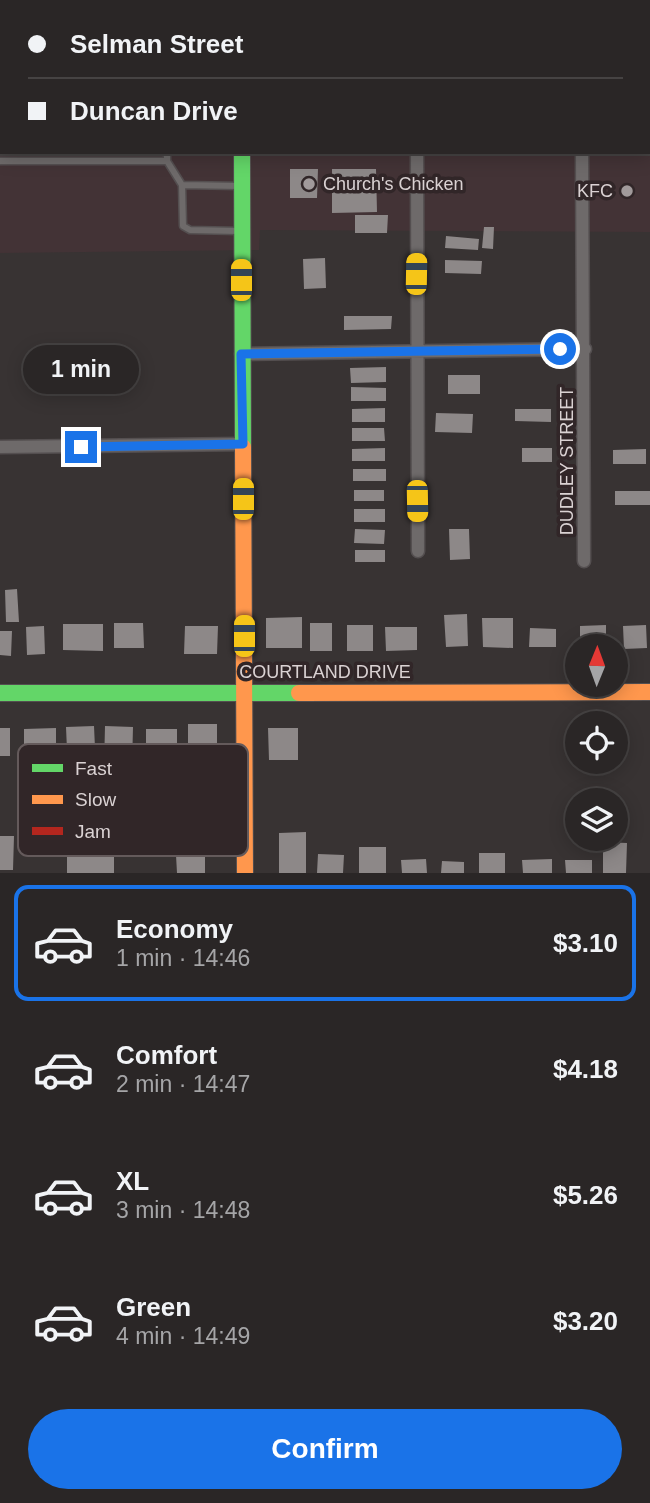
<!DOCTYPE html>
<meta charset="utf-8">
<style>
:root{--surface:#2a2626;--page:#363232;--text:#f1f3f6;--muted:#a5a5a7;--line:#464343;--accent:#1a73e8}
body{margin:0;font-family:Helvetica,sans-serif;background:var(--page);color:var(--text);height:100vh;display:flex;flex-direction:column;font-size:26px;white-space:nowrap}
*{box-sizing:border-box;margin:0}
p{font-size:23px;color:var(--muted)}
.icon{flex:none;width:38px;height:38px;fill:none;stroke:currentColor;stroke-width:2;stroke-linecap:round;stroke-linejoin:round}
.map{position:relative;height:873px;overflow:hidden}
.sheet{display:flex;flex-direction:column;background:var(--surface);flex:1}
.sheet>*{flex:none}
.top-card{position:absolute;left:0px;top:0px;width:651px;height:154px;box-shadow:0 4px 18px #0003,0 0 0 2px var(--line);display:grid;align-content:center;height:154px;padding:0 28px;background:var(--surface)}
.needle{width:46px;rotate:1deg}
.controls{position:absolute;left:565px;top:634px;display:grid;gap:14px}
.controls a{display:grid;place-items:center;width:63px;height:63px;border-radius:50%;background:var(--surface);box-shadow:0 4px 18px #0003,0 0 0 2px var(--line);font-size:35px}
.end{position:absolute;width:32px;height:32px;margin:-16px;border:9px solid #1a73e8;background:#fff;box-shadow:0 0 0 4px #fff}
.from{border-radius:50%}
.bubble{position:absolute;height:49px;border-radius:24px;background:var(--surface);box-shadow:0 4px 18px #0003,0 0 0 2px var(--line);font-size:23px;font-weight:700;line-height:49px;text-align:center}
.car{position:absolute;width:21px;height:42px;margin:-21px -10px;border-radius:9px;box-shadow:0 0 5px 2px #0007;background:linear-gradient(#f5c518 24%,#345 0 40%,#f5c518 0 76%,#345 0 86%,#f5c518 0)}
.top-card b{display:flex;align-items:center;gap:24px;height:66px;font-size:26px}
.top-card b+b{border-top:2px solid var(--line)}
.top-card i{width:18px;height:18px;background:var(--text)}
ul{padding:12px 0 0;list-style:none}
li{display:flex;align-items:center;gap:21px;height:116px;margin:0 14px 10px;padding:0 14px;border:4px solid transparent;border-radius:14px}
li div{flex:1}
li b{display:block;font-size:26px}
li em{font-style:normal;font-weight:700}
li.active{border-color:var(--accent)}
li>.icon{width:63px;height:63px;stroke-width:1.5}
.action{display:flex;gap:14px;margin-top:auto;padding:14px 28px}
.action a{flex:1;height:80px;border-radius:42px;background:var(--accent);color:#fff;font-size:28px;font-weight:700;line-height:80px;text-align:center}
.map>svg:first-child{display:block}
.built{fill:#433336}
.building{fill:#8d8888}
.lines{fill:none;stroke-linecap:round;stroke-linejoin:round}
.lane-casing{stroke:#544f50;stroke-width:9}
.street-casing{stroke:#544f50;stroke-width:15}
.fast-casing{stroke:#544f50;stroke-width:18}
.slow-casing{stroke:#544f50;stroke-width:18}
.jam-casing{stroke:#544f50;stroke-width:18}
.lane{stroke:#6e6a6a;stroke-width:6}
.street{stroke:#6e6a6a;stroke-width:12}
.fast{stroke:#63d668;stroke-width:16}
.slow{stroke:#ff974d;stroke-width:16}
.jam{stroke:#b3261e;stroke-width:16}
.route{stroke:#1a73e8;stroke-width:9}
.poi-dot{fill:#a19a9b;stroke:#312628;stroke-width:2.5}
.labels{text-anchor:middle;stroke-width:7;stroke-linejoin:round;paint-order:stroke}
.poi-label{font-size:18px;fill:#dad2d3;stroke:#312628;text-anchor:start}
.street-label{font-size:18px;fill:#dad2d3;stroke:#312628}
.key{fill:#312628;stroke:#645a5b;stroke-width:2}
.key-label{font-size:19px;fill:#dad2d3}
</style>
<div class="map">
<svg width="650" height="873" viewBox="0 0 650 873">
<rect width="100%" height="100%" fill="#383333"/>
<path class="built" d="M223 0H650V232L260 230 259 250 0 253V107L2 152H649V2Z"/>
<path class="building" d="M290 169H318L317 198H290Z
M332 169H376L377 212 332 213Z
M355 215H388L387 233H355Z
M484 227H494L493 249 482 248Z
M446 236 479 239 478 250 445 248Z
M325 258 326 288 304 289 303 259Z
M445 260 482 261 481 274 445 273Z
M344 316H392L391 329 344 330Z
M386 367V382L351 383 350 368Z
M448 375H480V394H448Z
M351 387 386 388V401H351Z
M385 408V422H352V409Z
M515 409H551V422L515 421Z
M436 413 473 414 472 433 435 432Z
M352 428H384L385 441H352Z
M385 448V461H352V449Z
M522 448H552V462H522Z
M646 449V464H613V450Z
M353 469H386V481H353Z
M354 490H384V501H354Z
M615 491H650V505H615Z
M354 509H385V522H354Z
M355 529 385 530 384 544 354 543Z
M449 529H469L470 559 450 560Z
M355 550H385V562H355Z
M17 589 19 622H6L5 590Z
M467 614 468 646 446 647 444 615Z
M302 617V648H266V618Z
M482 618H513V648L483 647Z
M114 623H143L144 648H114Z
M310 623H332V651H310Z
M63 624H103V651L63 650Z
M347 625H373V651H347Z
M606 625V646H580V626Z
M646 625 647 648 624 649 623 626Z
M44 626 45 654 27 655 26 627Z
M185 626H218L217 654H184Z
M385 627H417V650L386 651Z
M530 628 556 629V647H529Z
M0 631H12L11 656 0 655Z
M188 724H217V781H188Z
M94 726 95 748 67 750 66 727Z
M105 726 133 727 132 767H104Z
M0 728H10V756H0Z
M56 728V749L24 750V729Z
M268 728H298V760H269Z
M146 729H177V762H146Z
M306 832V873H279V833Z
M0 836H14L13 870H0Z
M603 842 627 843 626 873H603Z
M359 847H386V873H359Z
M67 850H114V873H67Z
M479 853H505V873H479Z
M318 854 344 855 343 873H317Z
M176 855H205V873H177Z
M426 859 427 873H402L401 860Z
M552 859V873H523L522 860Z
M565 860H592V873H566Z
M442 861 464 862V873H441Z"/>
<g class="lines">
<defs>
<path id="lane" d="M535 0H564
M575 0V2
M0 161H167V152
M167 161 182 185 240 186
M182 185 183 226 190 230 239 231"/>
<path id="street" d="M241 0V2
M534 2V0
M417 152 418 551
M582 152 584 561
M241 354 585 349
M0 447 242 444"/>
<path id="fast" d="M242 152 243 447
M0 693H299"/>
<path id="slow" d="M0 120H2
M243 447 245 873
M299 693 650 692"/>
<path id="jam" d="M649 121H650"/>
</defs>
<use href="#lane" class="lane-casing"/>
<use href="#street" class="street-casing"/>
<use href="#fast" class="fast-casing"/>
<use href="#slow" class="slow-casing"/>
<use href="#jam" class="jam-casing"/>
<use href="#lane" class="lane"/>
<use href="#street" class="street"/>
<use href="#fast" class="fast"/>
<use href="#slow" class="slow"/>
<use href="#jam" class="jam"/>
</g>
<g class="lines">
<path class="route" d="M81 447 243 444 241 354 560 349"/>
</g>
<g class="poi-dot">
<circle cx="309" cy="184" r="7"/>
<circle cx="627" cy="191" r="7"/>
</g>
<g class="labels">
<g class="poi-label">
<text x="323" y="190">Church's Chicken</text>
<text x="613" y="197" text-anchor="end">KFC</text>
</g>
<g class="street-label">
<text transform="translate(567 461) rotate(-90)" y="6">DUDLEY STREET</text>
<text x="325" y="678">COURTLAND DRIVE</text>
</g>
</g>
<rect x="18" y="744" width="230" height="112" rx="10" class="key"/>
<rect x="32" y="764" width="31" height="8" fill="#63d668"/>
<rect x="32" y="795" width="31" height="9" fill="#ff974d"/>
<rect x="32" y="827" width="31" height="8" fill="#b3261e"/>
<g class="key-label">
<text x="75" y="775">Fast</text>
<text x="75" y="806">Slow</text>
<text x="75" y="838">Jam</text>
</g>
</svg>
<div class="controls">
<a><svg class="needle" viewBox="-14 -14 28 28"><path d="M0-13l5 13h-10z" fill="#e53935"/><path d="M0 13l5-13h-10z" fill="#a5a5a7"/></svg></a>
<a><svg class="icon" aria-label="locate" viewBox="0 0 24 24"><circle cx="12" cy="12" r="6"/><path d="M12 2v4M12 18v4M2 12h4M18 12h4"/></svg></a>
<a><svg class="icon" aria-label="layers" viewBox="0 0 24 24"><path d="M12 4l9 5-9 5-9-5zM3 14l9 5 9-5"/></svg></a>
</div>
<i class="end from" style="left:560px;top:349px"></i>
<i class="end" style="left:81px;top:447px"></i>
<div class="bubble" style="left:23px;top:345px;width:116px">1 min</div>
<i class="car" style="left:416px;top:274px;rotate:1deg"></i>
<i class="car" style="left:241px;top:280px;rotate:0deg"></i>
<i class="car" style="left:243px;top:499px;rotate:0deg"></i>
<i class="car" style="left:417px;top:501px;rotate:179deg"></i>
<i class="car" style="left:244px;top:636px;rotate:0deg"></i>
<div class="top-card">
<b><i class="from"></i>Selman Street</b>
<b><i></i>Duncan Drive</b>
</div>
</div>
<section class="sheet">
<ul>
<li class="active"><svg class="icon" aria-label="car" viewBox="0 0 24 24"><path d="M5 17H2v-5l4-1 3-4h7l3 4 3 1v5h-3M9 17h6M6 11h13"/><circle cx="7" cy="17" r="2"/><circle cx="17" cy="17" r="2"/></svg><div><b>Economy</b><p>1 min · 14:46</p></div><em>$3.10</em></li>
<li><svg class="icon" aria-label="car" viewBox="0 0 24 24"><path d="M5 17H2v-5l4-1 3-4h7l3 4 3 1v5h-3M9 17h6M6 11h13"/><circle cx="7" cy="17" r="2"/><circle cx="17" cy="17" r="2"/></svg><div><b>Comfort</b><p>2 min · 14:47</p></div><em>$4.18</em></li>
<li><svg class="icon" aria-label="car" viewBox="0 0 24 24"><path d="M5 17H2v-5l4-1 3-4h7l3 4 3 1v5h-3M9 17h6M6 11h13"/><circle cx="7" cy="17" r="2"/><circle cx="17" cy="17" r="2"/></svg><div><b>XL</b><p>3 min · 14:48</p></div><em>$5.26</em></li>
<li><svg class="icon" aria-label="car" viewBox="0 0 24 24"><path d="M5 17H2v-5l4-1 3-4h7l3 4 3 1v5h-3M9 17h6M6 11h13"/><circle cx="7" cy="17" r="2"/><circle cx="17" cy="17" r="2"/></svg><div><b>Green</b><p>4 min · 14:49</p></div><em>$3.20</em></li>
</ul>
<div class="action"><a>Confirm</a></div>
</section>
